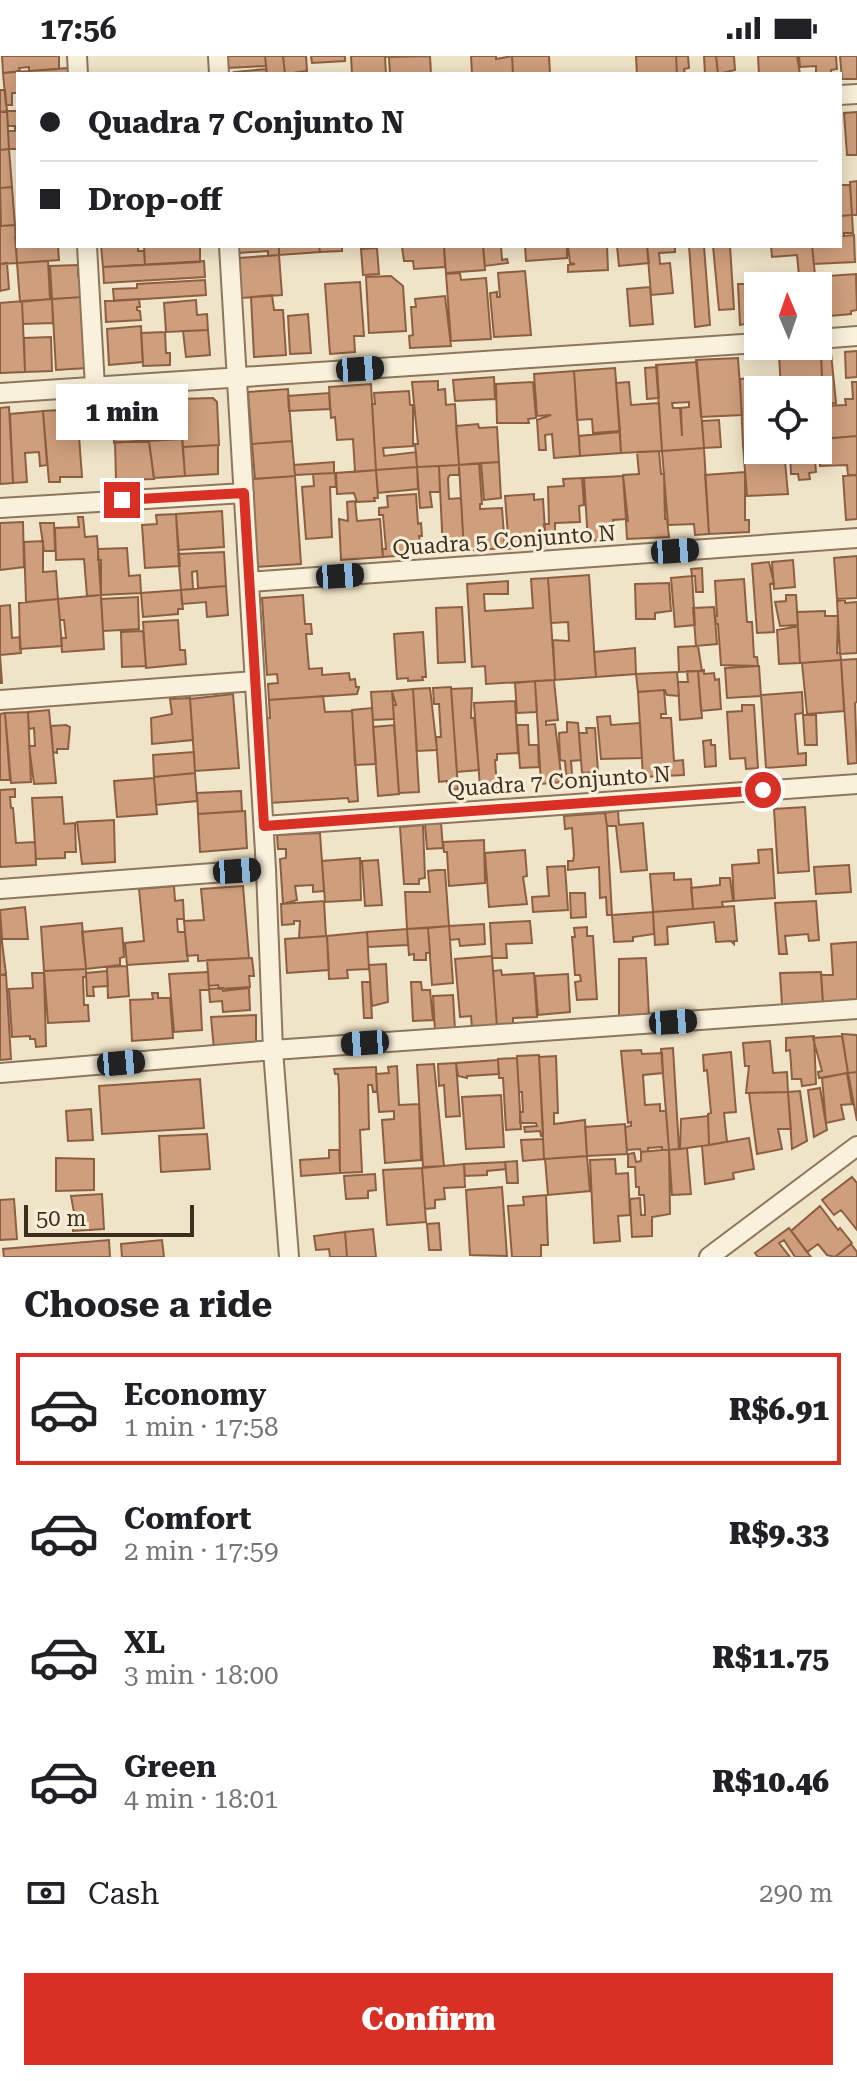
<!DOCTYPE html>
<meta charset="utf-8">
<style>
:root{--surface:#fff;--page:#f2f2f2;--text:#202124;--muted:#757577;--line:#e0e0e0;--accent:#d93025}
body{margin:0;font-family:"Roboto Serif",serif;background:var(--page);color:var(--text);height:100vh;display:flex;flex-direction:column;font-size:30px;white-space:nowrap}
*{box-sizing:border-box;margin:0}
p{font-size:26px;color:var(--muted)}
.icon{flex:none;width:44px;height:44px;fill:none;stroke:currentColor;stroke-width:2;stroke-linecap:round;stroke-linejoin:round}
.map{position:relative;height:1201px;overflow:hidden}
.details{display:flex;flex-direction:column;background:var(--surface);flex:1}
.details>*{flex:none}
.top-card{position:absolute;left:16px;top:16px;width:826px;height:176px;border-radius:0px;box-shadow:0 4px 20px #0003;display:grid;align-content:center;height:176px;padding:0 24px;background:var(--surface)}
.needle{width:52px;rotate:358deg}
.controls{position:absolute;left:744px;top:216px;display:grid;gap:16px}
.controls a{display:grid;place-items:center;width:88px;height:88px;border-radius:0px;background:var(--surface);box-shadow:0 4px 20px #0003;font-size:40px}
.scale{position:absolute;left:24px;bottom:20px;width:170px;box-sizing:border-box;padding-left:8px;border:4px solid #3d2e20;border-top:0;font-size:22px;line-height:28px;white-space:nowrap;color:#3d2e20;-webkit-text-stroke:6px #f7eed8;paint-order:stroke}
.end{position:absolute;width:36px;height:36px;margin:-18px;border:10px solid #d93025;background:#fff;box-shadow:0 0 0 4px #fff}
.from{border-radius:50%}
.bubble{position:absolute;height:56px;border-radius:0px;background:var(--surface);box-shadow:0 4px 20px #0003;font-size:26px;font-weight:800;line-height:56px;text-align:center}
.car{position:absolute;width:24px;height:48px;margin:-24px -12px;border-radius:10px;box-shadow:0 0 6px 2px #0007;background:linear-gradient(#222 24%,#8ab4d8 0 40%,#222 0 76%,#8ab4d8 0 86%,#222 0)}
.top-card b{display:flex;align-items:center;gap:28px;height:76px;font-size:30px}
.top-card b+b{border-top:2px solid var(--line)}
.top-card i{width:20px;height:20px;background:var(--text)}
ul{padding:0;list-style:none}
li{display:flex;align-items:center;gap:24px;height:112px;margin:0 16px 12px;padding:0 8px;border:4px solid transparent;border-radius:0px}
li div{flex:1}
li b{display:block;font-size:30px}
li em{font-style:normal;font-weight:800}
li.on{border-color:var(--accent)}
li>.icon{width:72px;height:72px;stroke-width:1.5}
h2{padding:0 24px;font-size:36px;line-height:96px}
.pay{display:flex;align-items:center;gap:20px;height:88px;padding:0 24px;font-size:30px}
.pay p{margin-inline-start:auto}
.cta{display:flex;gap:16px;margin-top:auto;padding:16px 24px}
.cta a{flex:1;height:92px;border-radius:0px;background:var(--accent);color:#fff;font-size:32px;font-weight:800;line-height:92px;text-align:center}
.status{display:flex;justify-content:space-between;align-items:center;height:56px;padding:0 40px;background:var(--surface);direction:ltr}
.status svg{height:22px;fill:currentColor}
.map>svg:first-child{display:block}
.building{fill:#cf9f7d;stroke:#8d5f41;stroke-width:2;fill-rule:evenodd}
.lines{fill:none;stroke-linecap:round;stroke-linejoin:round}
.minor-casing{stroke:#8d765c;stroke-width:22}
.minor{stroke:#faf1dc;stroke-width:18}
.route{stroke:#d93025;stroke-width:10}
.labels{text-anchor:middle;stroke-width:6;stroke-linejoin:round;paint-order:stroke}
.street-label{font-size:22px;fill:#3d2e20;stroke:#f7eed8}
</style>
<div class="status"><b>17:56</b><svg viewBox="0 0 49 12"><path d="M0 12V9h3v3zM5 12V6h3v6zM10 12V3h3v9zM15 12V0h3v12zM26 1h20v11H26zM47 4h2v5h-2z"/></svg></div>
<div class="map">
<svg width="857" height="1201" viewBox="0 0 857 1201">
<rect width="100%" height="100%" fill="#f0e4c8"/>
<path class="building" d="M2 0H59V13L29 15V11L19 12 20 15 3 17Z
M224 0H265L266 10 227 12Z
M265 0H283L285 18H267Z
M283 0H306L307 15 285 18Z
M311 0H345V5L312 7Z
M351 0H388L385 2 386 18H352Z
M430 0 431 18H390L389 1Z
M471 0H496V3L512 0 513 18H472Z
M512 0H549L550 18H513Z
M636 0H676L677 18H637Z
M676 0H688L689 12 684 13 685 18H677Z
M704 0H716L718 18H705Z
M716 0H734L735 14 718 18Z
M758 0H797L800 18H759Z
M799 0H836L837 13 831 14V18H816V10L800 11Z
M840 0H857V23H842Z
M68 12 69 18H18V37H12V49H6L3 17Z
M266 13 267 18H235L234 16Z
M0 34H5L7 55 0 56Z
M7 55H18V93H9L8 75H15V70H8Z
M7 55 9 93 0 94V56Z
M857 56V99H847L844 57Z
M9 93 12 131 0 132V94Z
M857 125V159H852L850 126Z
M840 129H850L852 159 840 160Z
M12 131 15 169 1 170 0 132Z
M852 159 853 177H844V180L854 179 855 206 814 208 812 190H840V160Z
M15 169 17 207 0 208V170Z
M15 181H18V190H58L59 204 17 207Z
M101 190H138V195H144L145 209 103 211Z
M144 190H200V206L145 209Z
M238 190H279V199L268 200V195L239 197Z
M279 190H319L320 196 279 199Z
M319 190H342V195L320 196Z
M444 190 445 211 414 213 413 205H404L402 191Z
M444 190H483L485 214 446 217Z
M483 190H501L502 204 507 203 508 207 485 210Z
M525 190H567V202L526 205Z
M568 190H607L608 214 568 216V209L575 208 570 207Z
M617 190H647L649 207 619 210Z
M647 190H675V196L659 197 660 208 670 207 673 237 651 239Z
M689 190H704L710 269 695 271Z
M713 190H730L734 253 719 254Z
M771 190H812L815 219 799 220 797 199 772 201Z
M377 192 379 218 363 219 361 193Z
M279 199 282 239 241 242 239 202Z
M48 205 50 243 20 246 17 207Z
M204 205 205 221 104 227 103 211Z
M7 207 9 233 0 235V208Z
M78 209V220H82L83 241 52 243 50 210Z
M525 215 531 279 494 281 490 237 497 236V241H500L498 217Z
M460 217 461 224 486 222 491 283 451 285 446 218Z
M761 218V223H773V230H758V265L740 269 738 228H747L748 219Z
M856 218 857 254 851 255V258L830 260 828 220Z
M391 220 403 230 406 275 369 277 366 221Z
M205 224 206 239 114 245 113 233 137 232V228Z
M360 226 364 280H354L355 296 330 298 325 228Z
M650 231 653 268 630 270 627 233Z
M272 239 274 254H283L286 299 254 301 251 241Z
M445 240 451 290 410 292 409 280 413 279 411 251H416L415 243Z
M83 241 87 312 56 314 52 243Z
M52 243 53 267 23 268 22 245Z
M139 243 140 251H137V254L140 255 141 264 106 266 105 245Z
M196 244 197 259 207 258 208 274 166 276 164 247Z
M22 245 25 316 0 317V247Z
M308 258 311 297 290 298 288 260Z
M141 270 143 306 109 309 107 273Z
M208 274 210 299 186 301 183 275Z
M165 276 166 297H170V309L143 310 141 277Z
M51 281 52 315 25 316 24 282Z
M857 295V321L846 322 845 296Z
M821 296 824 372H821L818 368V334H781L779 298Z
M831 297 836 347 823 348 821 298Z
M738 302 742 359 701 361 696 304Z
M697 306 704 392 662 395 656 309ZM689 346V351L681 352 682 380 680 352H673L672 347Z
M657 311 659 342 647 343 645 312Z
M615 312 620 375 593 377 592 363 577 364 574 315Z
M574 315 580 400 554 402 552 378 545 379 546 394H539L537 364 551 359 537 360 534 318Z
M494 321 495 343 455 345 453 324Z
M752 322 753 339H750L751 342 758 341V388L743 389 740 323Z
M438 325V334L445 333 446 349 455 348 459 409 417 411 415 388H418L412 326Z
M533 326 536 362 528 363 529 367H497L496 328Z
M629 326 631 349 659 347 662 395 621 397 616 327Z
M852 326H857V380L825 383 823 350 846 349 845 343H853Z
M371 328 376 414 355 416 353 383 337 384 335 361 331 362 329 331Z
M288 333 292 385 252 388 248 336Z
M409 335 410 349H413V390L383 392 384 400 416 396 417 411 376 414 372 348H375L374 337Z
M329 337 330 353 289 355 288 340Z
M213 342 217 346 219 389 183 391 179 343Z
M179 343 182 383 149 385 145 347Z
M145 347 149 384 114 387 111 348Z
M9 351 13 427 0 428V352Z
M77 353 82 421H60V426H49L43 355Z
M43 355 47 409 40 410 39 396 25 397 27 426 13 427 10 358Z
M719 364 721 391 704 392 702 365Z
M478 368 479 372 497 371 499 406 459 409 456 370Z
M620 376 621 397 580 400 579 380Z
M857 380V419H848L847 409 820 410 819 383Z
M182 383 185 420 154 422 149 385Z
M292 385 295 420 255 423 252 388Z
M115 386H149L154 423 116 424Z
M758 388V394H784L788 438 747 440 743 389Z
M218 389V418L185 420 183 391Z
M704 392 709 478 695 479 694 468 668 469 662 395Z
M790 394H814L816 416 809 417 810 423 799 424 798 418H791Z
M659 395 661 418 664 417 665 463H667L669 481 627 483 626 465H628L623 419 639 418 637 396Z
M334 406V417L295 419 294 409Z
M499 406 501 442 484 444 481 407Z
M479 407 482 448H480V453L502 452 505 492 464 495 459 409Z
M459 409V419H450L448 422 449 443 461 442 464 495 443 496 439 410Z
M439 410 440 436H430L432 451 420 452 417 411Z
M417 411 418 433 378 437 376 414Z
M376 414 378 442H374L375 445 357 446 354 437 337 438 336 417Z
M745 416V464H749V476L709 478 705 419Z
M335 417 336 431H330L332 481 306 483 302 431 314 430 313 418Z
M857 419V463L846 464 843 420Z
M295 420 301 508 256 511 252 423Z
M623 420 626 463 613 464 615 483 588 485 584 422Z
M582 422 584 449 579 450 580 466 555 467V487L546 488 544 468H549L548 431 564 430 563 423Z
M416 438 418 468 421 467 422 480H419L422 498 383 501 382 493H386L383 459H379V452L388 451 387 440Z
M534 438V444L543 443 546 490 505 493 504 480H508L505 440Z
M355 445 357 465 380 463 383 501 341 504 339 463 348 465 347 446Z
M222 455 224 491 178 494 176 458Z
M176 458 180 510 145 512 142 469 157 468 156 459Z
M78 461H83L85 481 97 480 101 539 87 540 84 503 56 504 55 472 79 471Z
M23 466 24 511 0 514V467Z
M40 467H54L55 495H44Z
M43 485V516L56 515 58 543 26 546 24 486Z
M127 492 129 520 140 519 141 537 101 539V504H98V493Z
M224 496 226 530 198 532 197 515 192 516 193 533 181 534 178 498Z
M857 500V542L837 543 834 502Z
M793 504 795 531 774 533 772 506Z
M769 506 774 527 770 528 774 576 757 577 752 508Z
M702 512 703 536H696L695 520H692L691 513Z
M589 519 596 621 555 624 553 584 569 585 568 566 551 567 548 522Z
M692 520 695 569 675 571 671 522Z
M548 522 555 624 486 628 485 610 472 611 467 528 508 525V538H484L485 555 533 552 531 523Z
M744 523 747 566H752L754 601H757L758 610 721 609 718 568H716L715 560H717L715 525Z
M669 527 671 555 655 557V563H636L635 528Z
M226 530 228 559 207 561 206 546 182 548 181 534Z
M181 534 183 553H178V558L143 561 141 537Z
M101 539 104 593 62 596 61 582H66L64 564H60L58 543Z
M303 539 305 568H311L312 578H306L309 613 322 612V619L349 617 350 624 355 623 356 631H359L357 638 269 644 268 628 278 627 277 618 267 619 262 542Z
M786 539H796L798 569 780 570 775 546 786 545Z
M138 541 139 573 103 575 101 543Z
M58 543 62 590 20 593 19 547Z
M845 544V547L857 546V597L840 598 837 545Z
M10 549 12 582 20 581 21 597 0 599 2 627H0V550Z
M462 551 465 606 438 607 436 552Z
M714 551 717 588 696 590 693 552Z
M825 555V560H838L837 597 840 596 841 604 800 607 797 556Z
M178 564 180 594H185L186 608 146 612 143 566Z
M794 571H798L800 607 779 608 777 574Z
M143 575 146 610 122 611 121 576Z
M423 576 426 621H422L423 624 408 625V622L397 623 394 578Z
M698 590 702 615 679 616 678 591Z
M635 592 636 618 596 621 594 596Z
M857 603V646L855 647 857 707 848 708 841 604Z
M841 604 844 655 807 658 802 607Z
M759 610 761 640 727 642 725 612Z
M704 614V618L714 617 715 624 719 623 721 653 701 655 698 615Z
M687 615H698L702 662 680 664 678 626H688Z
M677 616 679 640 667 639 665 634 638 636 636 618Z
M554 624 558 664 546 665V669L555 668 562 726 541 728 535 625Z
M535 625 537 656 517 657 515 627Z
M451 631 458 733 447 734V725L439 726 436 681H441L439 648H434L433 632Z
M430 632 437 694 417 695 413 633Z
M472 632 471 662H474L479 714 457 716 451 633Z
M413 633 419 736 399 737 393 649H396L392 635Z
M664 634 666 658H661V662H671L674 705 683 704 684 719 643 721 638 636Z
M392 635 394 663 373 664 371 636Z
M802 636 803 657 795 658 798 698 806 697V709L766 712 761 639Z
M233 638 239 712 195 715 190 643Z
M323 640 325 656 352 655 358 745 349 746 348 742 270 747 264 663 270 662 269 644Z
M190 642 193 684 152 688 151 662 172 658 170 643Z
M515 645 518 697 497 698V704H495L497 731 480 732 474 647Z
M742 649H754L758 712 746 713 745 702 730 703 727 656 742 655Z
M372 652 376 708 355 709 352 654Z
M49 654 56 727 34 728 29 690H35L34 672 29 673 28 656Z
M28 656 31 726 11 727 5 657Z
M5 657 10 724H0V658Z
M803 659H816L817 689H805Z
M610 660 611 669 640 667 642 702 601 703 597 661Z
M567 666 578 667 581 704 571 705 572 718 569 719 566 718 565 705 560 704 559 677 567 676Z
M66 669 70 671 68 693H57V697L53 696 51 670Z
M394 669 399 738 378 740 373 671Z
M517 669H528L529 689H538L539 711 520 712Z
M586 672H595L598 716 582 717 579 677H587Z
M711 684V689H715L716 710 705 711 703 685Z
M194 696 195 717 154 721 153 699Z
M195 717 197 745 156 749 154 721Z
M154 722 157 758 117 761 114 725Z
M15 733V741H10L11 752H13L16 787 35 786 36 809 0 811V734Z
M241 735 242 755 198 758 197 737Z
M62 741 64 768 75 767 76 796H65V802L36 803 32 742Z
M805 751 809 815 778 817 774 753Z
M245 755 247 792 200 796 198 758Z
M618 755 619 769 643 767 647 814 621 816 616 770H607L605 757Z
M605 757 607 770 612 859H607L606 841 600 842 599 811 568 814V805H573L574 799 572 772 565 773 564 760Z
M114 764 115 806 82 808 77 766Z
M441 767 443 792 427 793 425 768Z
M423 769 425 822 419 823V828H404L400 771Z
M320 777 324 835 313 836V829L295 830 297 844 283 848 280 803 286 802V793H278L277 779Z
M484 784 485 827 449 830 447 796H444L443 786Z
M772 793 775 842 734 845 732 809 759 807 758 794Z
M525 794 527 820 523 821 527 848 489 851 485 797Z
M360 802 361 844 325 846 322 805Z
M378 804 382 849 365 850 362 805Z
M849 809 851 836 816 838 814 811Z
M565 810 568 854 533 856 532 841 549 840 547 811Z
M437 814H445L449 870 407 873 405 836H430L428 815Z
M674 817V824L691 823 693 853 653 856 650 818Z
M720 822H730L733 845 722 846 723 851 693 853 691 832 720 829Z
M174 830 175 845 183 844 184 863H177L178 876H185L188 905 127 909 125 887 144 885 139 833Z
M243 830 249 902 198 905V899L187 900 184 865 204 864 201 833Z
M570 837H585L586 861 571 862Z
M324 845 326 880 299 882 300 865H294V868L282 869 281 848Z
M816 845 819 884 809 885 808 878 785 880 787 898H779L775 847Z
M734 850 737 885H734V888L731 885 716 886 714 866 667 871 668 888 655 889 653 856Z
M25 851 28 883H2L0 854Z
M653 856 654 878 633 881V885L614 886 612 859Z
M530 865 532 887 506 888 507 902H492L490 867Z
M82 867 86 913 44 915 41 871Z
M484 868 485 888 460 890 459 883 450 884 449 870Z
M0 870 6 918 0 919Z
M449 870 453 927 432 929 428 872Z
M587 871V880H593L597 943 577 944 575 926 581 925 580 919H575L572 881H575L574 872Z
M122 872 124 901 120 902V909L86 913 82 876Z
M428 872 430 897H426V904H414V898L409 899 407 873Z
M407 873 408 889 368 891 367 876Z
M367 876 369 913 347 914 348 922 329 923 327 880Z
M327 880 329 914 287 917 285 883Z
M857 886V946L823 948 821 919H833L831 888Z
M492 900 497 971 472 972 471 960 460 961 455 903Z
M252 902 254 920H249L250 931 219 933 218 929 209 930 207 904Z
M646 902 649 960 619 961V903Z
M386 908 388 946 372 950 369 909Z
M127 910 129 940 108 942 107 911Z
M86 913V921H83L84 949H88L89 965 48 967 44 915Z
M501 914 502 919 534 917 537 961 513 962V969L497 970 493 915Z
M107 915 108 930 93 931 94 940H87L86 917Z
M208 916 209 934H200L202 974 174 976 169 918Z
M821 916 823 946 782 949 780 917Z
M32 917H44L46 990 36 991 35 983H30V980L12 981 9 933 33 932Z
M6 918 11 1003 0 1004V919Z
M568 918 570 956 538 959 535 920Z
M362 926H370L372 962H364Z
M411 926H421L422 934H430L433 964 413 965Z
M223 932V935L249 932 250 954 223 956 222 945 210 946 209 933Z
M152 937H158V942H170L173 982 132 985 130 944 153 943Z
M453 939 455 974 435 975 433 940Z
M256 959V991L214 994 211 961Z
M842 978 857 979V1016L848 1017Z
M814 980 816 1028 802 1030 801 1023H792L790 994 786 995V982Z
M842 980 848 1017 819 1022 818 1016 822 1015 813 982Z
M770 985 773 1017 787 1016 788 1036 746 1037 749 1010H745L743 987Z
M673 992 679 1093 669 1094 661 993Z
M641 994 642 998 662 997 663 1017 643 1019 645 1049 660 1048V1055H666L669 1094H662V1091L648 1092V1096H641L640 1093 627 1094 625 1071 631 1070V1066L628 1067 621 995Z
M731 996 736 1056 724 1057 727 1086 709 1089 708 1058 711 1057 707 1014 704 1015 703 999Z
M539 999 543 1074V1080H541L540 1075 525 1076 524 1071 537 1070 536 1067H520V1056H523L522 1036H519L517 1003V1000Z
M556 1000 558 1057H554V1068L585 1064 587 1100 544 1103 539 1001Z
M517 1002 521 1073 506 1074 503 1022H499L498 1003Z
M498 1004 499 1018 467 1020V1022L458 1020 456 1007Z
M456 1007 460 1060 446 1061 444 1029 439 1030 438 1008Z
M434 1008 444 1110 423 1111 417 1009Z
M397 1010 399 1049 419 1048 421 1104 385 1107 382 1064 394 1063V1055L379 1056 376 1018 389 1017 388 1011Z
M376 1011 377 1035 373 1036 372 1029H368L369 1073 360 1074 362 1116 340 1117 339 1032 338 1018H335L334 1013Z
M857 1016V1065L848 1017Z
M847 1017 852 1048 841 1049 844 1063 826 1067 822 1022Z
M200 1023 204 1072 102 1078 99 1030Z
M820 1032 827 1074 814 1081 808 1034Z
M800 1035 807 1085 792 1093 788 1036Z
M788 1036 791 1073H778L782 1093 757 1098 749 1037Z
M501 1039 504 1091 466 1093 462 1041Z
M91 1053 93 1084 68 1085 66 1055Z
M708 1060 709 1089 680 1093 681 1063Z
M625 1068 627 1098 587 1100 585 1071Z
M207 1078 210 1113 161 1116 159 1080Z
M749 1082 754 1113 733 1117 734 1123 705 1128 702 1090Z
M543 1083 544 1103 523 1105 521 1084Z
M687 1092 691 1138 672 1139 669 1094Z
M329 1094H339L340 1117 301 1120 300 1104 329 1102Z
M662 1094H669L670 1158 652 1161V1180L632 1181 630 1143 640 1142 641 1159H645V1153L644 1139H639V1131H636L635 1111H628V1098L634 1097 636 1106 641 1105V1096Z
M587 1100 590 1135 548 1139 545 1103Z
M56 1102 94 1103V1134L56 1135Z
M615 1103 616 1118 628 1117 630 1159 618 1160 620 1185 594 1187 590 1104Z
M517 1105 518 1127H507L505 1106Z
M505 1106 506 1113 487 1115V1119L465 1120 464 1108Z
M464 1108 465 1131 444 1132 445 1143 435 1144V1152L425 1153 422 1112Z
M422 1112 426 1166 387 1169 383 1114Z
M375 1118 376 1134 368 1135V1142L346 1143 344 1120Z
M852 1121 857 1127V1174L841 1154 834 1159 822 1144Z
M502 1131 507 1200 470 1199 466 1134Z
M102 1138 104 1173 73 1175V1167H76L71 1140Z
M546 1139 548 1189H541V1201H512L508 1150 524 1149 523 1141Z
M14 1143 17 1183 0 1184V1144Z
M820 1150 838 1174 840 1172 852 1187 835 1201 827 1199 818 1188 807 1196 791 1175Z
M439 1167 441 1194H429L427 1168Z
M789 1172 811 1201H795L784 1184 779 1187 790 1201H758L755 1197Z
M373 1173 376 1201H347L345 1176Z
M345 1176 347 1201H330L329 1193 316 1194 314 1180Z
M109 1184 110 1201H4L3 1193Z
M162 1184 164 1201H122L121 1188Z
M851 1188 857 1196V1201H835Z"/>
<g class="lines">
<defs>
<path id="minor" d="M77 0 78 18
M218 0 219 18
M840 39 857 38
M87 190 95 331
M229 190 266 813 273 994 289 1201
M818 283 857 280
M0 337 758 287
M0 452 244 437
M249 526 857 482
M0 644 255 625
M264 770 857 728
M0 833 266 813
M0 1017 273 994 857 953
M709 1201 857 1090"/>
</defs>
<use href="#minor" class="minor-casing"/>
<use href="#minor" class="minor"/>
</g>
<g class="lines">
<path class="route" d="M122 444 244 437 264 770 763 734"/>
</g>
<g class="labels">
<g class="street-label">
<text transform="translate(504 484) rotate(-4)" y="8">Quadra 5 Conjunto N</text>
<text transform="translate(559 725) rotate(-4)" y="8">Quadra 7 Conjunto N</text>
</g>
</g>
</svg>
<div class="controls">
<a><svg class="needle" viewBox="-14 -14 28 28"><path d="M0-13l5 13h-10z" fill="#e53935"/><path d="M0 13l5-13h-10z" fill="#757577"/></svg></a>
<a><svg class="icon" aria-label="locate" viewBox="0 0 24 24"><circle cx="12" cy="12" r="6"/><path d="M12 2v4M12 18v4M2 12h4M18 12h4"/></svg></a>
</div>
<div class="scale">50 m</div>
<i class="end from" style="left:763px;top:734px"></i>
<i class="end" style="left:122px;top:444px"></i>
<div class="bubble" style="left:56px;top:328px;width:132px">1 min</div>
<i class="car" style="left:360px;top:313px;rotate:86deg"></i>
<i class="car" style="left:675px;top:495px;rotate:86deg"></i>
<i class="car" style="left:340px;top:520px;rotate:86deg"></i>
<i class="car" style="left:237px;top:815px;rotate:86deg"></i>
<i class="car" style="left:673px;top:966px;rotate:86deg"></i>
<i class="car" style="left:365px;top:987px;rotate:266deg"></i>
<i class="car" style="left:121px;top:1007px;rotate:85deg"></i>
<div class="top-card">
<b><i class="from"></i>Quadra 7 Conjunto N</b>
<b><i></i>Drop-off</b>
</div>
</div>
<section class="details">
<h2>Choose a ride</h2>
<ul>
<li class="on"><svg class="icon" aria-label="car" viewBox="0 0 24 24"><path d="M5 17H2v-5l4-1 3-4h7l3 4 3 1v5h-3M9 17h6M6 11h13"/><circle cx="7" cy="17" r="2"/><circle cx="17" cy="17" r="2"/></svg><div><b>Economy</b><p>1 min · 17:58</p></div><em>R$6.91</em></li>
<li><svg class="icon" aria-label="car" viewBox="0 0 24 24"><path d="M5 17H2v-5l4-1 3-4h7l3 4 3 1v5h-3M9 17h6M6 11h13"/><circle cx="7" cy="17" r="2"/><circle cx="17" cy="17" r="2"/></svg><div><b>Comfort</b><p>2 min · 17:59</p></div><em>R$9.33</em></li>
<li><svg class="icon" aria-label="car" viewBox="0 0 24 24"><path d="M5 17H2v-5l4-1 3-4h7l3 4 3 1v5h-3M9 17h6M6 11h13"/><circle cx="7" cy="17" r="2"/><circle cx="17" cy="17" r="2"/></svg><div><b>XL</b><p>3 min · 18:00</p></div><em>R$11.75</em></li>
<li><svg class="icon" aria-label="car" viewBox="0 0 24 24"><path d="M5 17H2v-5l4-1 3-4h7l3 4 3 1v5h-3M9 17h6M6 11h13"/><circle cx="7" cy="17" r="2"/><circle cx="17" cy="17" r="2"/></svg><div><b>Green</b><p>4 min · 18:01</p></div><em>R$10.46</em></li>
</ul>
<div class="pay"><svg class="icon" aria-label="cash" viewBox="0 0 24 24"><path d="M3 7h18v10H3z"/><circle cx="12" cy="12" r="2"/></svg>Cash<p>290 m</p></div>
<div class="cta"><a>Confirm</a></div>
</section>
